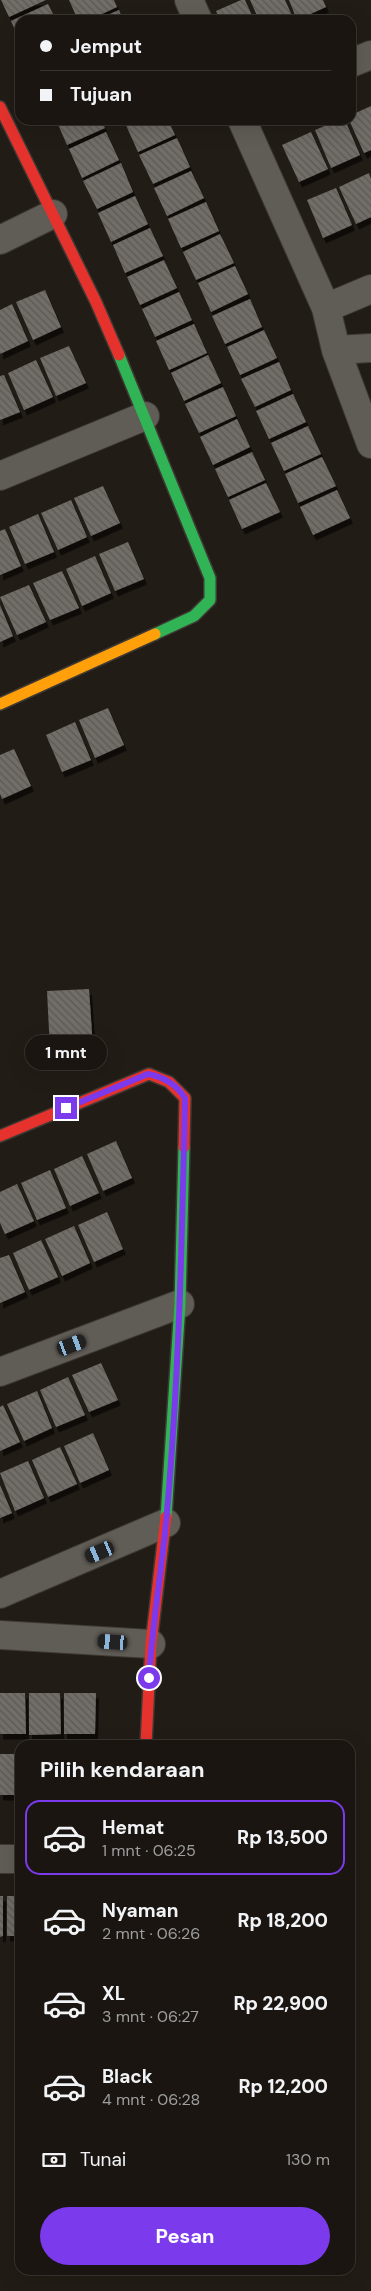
<!DOCTYPE html>
<html lang="id">
<meta charset="utf-8">
<style>
:root{--surface:#1a1510;--page:#231e19;--text:#f1f3f6;--muted:#9f9f9f;--line:#383430;--accent:#7c3aed}
body{margin:0;font-family:"DM Sans",sans-serif;background:var(--page);color:var(--text);height:100vh;display:flex;flex-direction:column;font-size:19px;white-space:nowrap}
*{box-sizing:border-box;margin:0}
p{font-size:16px;color:var(--muted)}
.icon{flex:none;width:28px;height:28px;fill:none;stroke:currentColor;stroke-width:2;stroke-linecap:round;stroke-linejoin:round}
.map{position:relative;flex:1;overflow:hidden}
.sheet{position:absolute;left:15px;top:1740px;width:340px;height:535px;display:flex;flex-direction:column;background:var(--surface);border-radius:15px;box-shadow:0 5px 20px #0002,0 0 0 1px var(--line)}
.sheet>*{flex:none}
.hud{position:absolute;left:15px;top:15px;width:341px;height:110px;border-radius:15px;box-shadow:0 5px 20px #0002,0 0 0 1px var(--line);display:grid;align-content:center;height:110px;padding:0 25px;background:var(--surface)}
.end{position:absolute;width:22px;height:22px;margin:-11px;border:6px solid #7c3aed;background:#fff;box-shadow:0 0 0 2px #fff}
.from{border-radius:50%}
.bubble{position:absolute;height:35px;border-radius:18px;background:var(--surface);box-shadow:0 5px 20px #0002,0 0 0 1px var(--line);font-size:16px;font-weight:800;line-height:35px;text-align:center}
.car{position:absolute;width:15px;height:30px;margin:-15px -8px;border-radius:6px;box-shadow:0 0 4px 1px #0007;background:linear-gradient(#222 24%,#8ab4d8 0 40%,#222 0 76%,#8ab4d8 0 86%,#222 0)}
.hud b{display:flex;align-items:center;gap:18px;height:48px;font-size:19px}
.hud b+b{border-top:1px solid var(--line)}
.hud i{width:12px;height:12px;background:var(--text)}
ul{padding:0;list-style:none}
li{display:flex;align-items:center;gap:15px;height:75px;margin:0 10px 8px;padding:0 15px;border:2px solid transparent;border-radius:15px}
li div{flex:1}
li b{display:block;font-size:19px}
li em{font-style:normal;font-weight:800}
li.active{border-color:var(--accent)}
li>.icon{width:45px;height:45px;stroke-width:1.5}
h2{padding:0 25px;font-size:22px;line-height:60px}
.pay{display:flex;align-items:center;gap:12px;height:55px;padding:0 25px;font-size:19px}
.pay p{margin-inline-start:auto}
.primary-button{display:flex;gap:10px;margin-top:auto;padding:10px 25px}
.primary-button a{flex:1;height:58px;border-radius:30px;background:var(--accent);color:#fff;font-size:20px;font-weight:800;line-height:58px;text-align:center}
.map>svg:first-child{display:block}
.building{fill:url(#building-back-hatch);filter:url(#shadow)}
.lines{fill:none;stroke-linecap:round;stroke-linejoin:round}
.street-casing{stroke:#3e3934;stroke-width:30}
.fast-casing{stroke:#3e3934;stroke-width:14}
.slow-casing{stroke:#3e3934;stroke-width:14}
.jam-casing{stroke:#3e3934;stroke-width:14}
.street{stroke:#605c56;stroke-width:28}
.fast{stroke:#30b455;stroke-width:11}
.slow{stroke:#ff9f0a;stroke-width:11}
.jam{stroke:#e5322d;stroke-width:11}
.route{stroke:#7c3aed;stroke-width:6}
</style>
<div class="map">
<svg width="371" height="2291" viewBox="0 0 371 2291">
<defs>
<pattern id="building-back-hatch" width="6" height="6" patternUnits="userSpaceOnUse" patternTransform="scale(1.25)"><rect width="6" height="6" fill="#716d67"/><path d="M-1 5l2 2M0 0l6 6M5-1l2 2" fill="none" stroke="#5c5955"/></pattern>
<filter id="shadow"><feDropShadow dx="3" dy="5.5" stdDeviation="0" flood-color="#0009"/></filter>
</defs>
<rect width="100%" height="100%" fill="#221c16"/>
<path class="building" d="M1 0H46L9 17Z
M69 0H114L117 7 89 20H78Z
M241 0H245L254 20H220L216 11Z
M250 0H285L294 20H259Z
M289 0H323L326 7 297 20Z
M48 4 56 20H20V41L11 21Z
M119 10 123 20H96Z
M371 106V150L364 153 349 120H351V115Z
M56 120H101L105 128 67 145Z
M132 120H168L175 135 138 152 125 123Z
M339 120H345L360 155 331 168 315 130Z
M106 132 119 160 82 178 69 149Z
M311 132 328 169 299 182 282 145Z
M177 138 190 167 153 184 139 155Z
M121 163 133 192 97 209 83 181Z
M191 171 204 198 167 216 154 188Z
M369 173 371 179V217L356 224 339 187Z
M336 188 352 225 323 238 307 200Z
M135 196 148 224 111 242 98 213Z
M206 202 219 231 181 248 168 219Z
M150 228 163 256 125 273 113 245Z
M220 234 234 263 196 280 183 252Z
M164 260 177 288 140 305 127 277Z
M235 266 248 294 211 312 198 283Z
M45 290 61 327 33 340 16 302Z
M179 292 192 320 155 337 142 309Z
M250 299 262 327 225 344 212 316Z
M12 304 28 341 0 354V310Z
M194 324 207 353 169 370 156 341Z
M264 330 277 358 240 375 227 347Z
M69 346 86 383 56 396 40 358Z
M208 355 221 383 184 401 171 373Z
M36 360 53 397 24 410 8 373Z
M279 362 291 390 255 407 241 379Z
M4 375 20 412 0 420V376Z
M223 387 236 416 199 433 185 404Z
M293 394 306 422 269 439 256 411Z
M237 419 250 447 213 465 200 437Z
M308 426 321 454 284 471 271 443Z
M252 452 265 480 228 497 215 469Z
M322 457 336 486 298 503 285 474Z
M266 483 280 512 242 529 229 500Z
M103 486 120 523 91 536 74 498Z
M337 490 350 518 313 535 300 507Z
M71 500 87 537 58 550 41 513Z
M38 514 54 552 25 564 9 527Z
M5 529 21 566 0 575V531Z
M128 542 144 579 115 591 99 554Z
M95 556 111 593 82 606 66 569Z
M62 571 79 608 50 620 33 583Z
M29 585 46 622 17 635 0 597Z
M0 605 13 636 0 642Z
M108 708 124 745 95 758 79 720Z
M75 722 91 760 62 772 46 735Z
M14 749 31 786 2 799 0 794V755Z
M89 989 93 1048 50 1050 47 991Z
M116 1141 132 1178 103 1191 87 1154Z
M82 1156 99 1193 70 1206 54 1169Z
M50 1170 66 1208 37 1220 21 1183Z
M17 1184 34 1221 5 1234 0 1223V1192Z
M107 1212 123 1249 94 1262 78 1225Z
M74 1226 90 1263 62 1276 45 1239Z
M41 1240 58 1277 29 1290 13 1253Z
M9 1255 25 1292 0 1303V1258Z
M101 1363 118 1400 89 1412 72 1375Z
M68 1377 85 1415 56 1427 40 1390Z
M37 1391 52 1428 24 1441 7 1404Z
M3 1405 20 1442 0 1451V1407Z
M93 1433 109 1470 80 1483 64 1446Z
M60 1447 77 1484 48 1497 32 1460Z
M28 1461 44 1498 15 1511 0 1473Z
M0 1485 12 1513 0 1518Z
M0 1693H25L26 1734H0Z
M29 1693H60L61 1734 29 1735Z
M64 1693H96L95 1734H64Z
M0 1754H20V1795H0Z
M0 1896H3V1936L0 1937Z
M7 1896H20V1936H7Z"/>
<g class="lines">
<defs>
<path id="street" d="M189 0 198 20
M351 63 371 55
M242 120 326 308
M0 240 53 214
M371 289 326 308 336 350 371 444
M336 350 371 348
M0 476 145 416
M0 1372 180 1304
M0 1594 166 1523
M0 1635 151 1644
M0 1859H20"/>
<path id="fast" d="M119 355 210 578V600L194 616 155 634
M166 1517 180 1304 184 1147"/>
<path id="slow" d="M0 704 155 634"/>
<path id="jam" d="M0 107 96 302 119 355
M0 1136 149 1074 169 1082 185 1098 184 1147
M146 1745 151 1644 166 1517"/>
</defs>
<use href="#street" class="street-casing"/>
<use href="#fast" class="fast-casing"/>
<use href="#slow" class="slow-casing"/>
<use href="#jam" class="jam-casing"/>
<use href="#street" class="street"/>
<use href="#fast" class="fast"/>
<use href="#slow" class="slow"/>
<use href="#jam" class="jam"/>
</g>
<g class="lines">
<path class="route" d="M66 1108 148 1074C164 1077 176 1084 185 1098 182 1240 179 1382 166 1523 161 1575 152 1626 149 1678"/>
</g>
</svg>
<i class="end from" style="left:149px;top:1678px"></i>
<i class="end" style="left:66px;top:1108px"></i>
<div class="bubble" style="left:25px;top:1035px;width:82px">1 mnt</div>
<i class="car" style="left:72px;top:1345px;rotate:69deg"></i>
<i class="car" style="left:100px;top:1552px;rotate:247deg"></i>
<i class="car" style="left:113px;top:1642px;rotate:274deg"></i>
<div class="hud">
<b><i class="from"></i>Jemput</b>
<b><i></i>Tujuan</b>
</div>
<section class="sheet">
<h2>Pilih kendaraan</h2>
<ul>
<li class="active"><svg class="icon" aria-label="car" viewBox="0 0 24 24"><path d="M5 17H2v-5l4-1 3-4h7l3 4 3 1v5h-3M9 17h6M6 11h13"/><circle cx="7" cy="17" r="2"/><circle cx="17" cy="17" r="2"/></svg><div><b>Hemat</b><p>1 mnt · 06:25</p></div><em>Rp 13,500</em></li>
<li><svg class="icon" aria-label="car" viewBox="0 0 24 24"><path d="M5 17H2v-5l4-1 3-4h7l3 4 3 1v5h-3M9 17h6M6 11h13"/><circle cx="7" cy="17" r="2"/><circle cx="17" cy="17" r="2"/></svg><div><b>Nyaman</b><p>2 mnt · 06:26</p></div><em>Rp 18,200</em></li>
<li><svg class="icon" aria-label="car" viewBox="0 0 24 24"><path d="M5 17H2v-5l4-1 3-4h7l3 4 3 1v5h-3M9 17h6M6 11h13"/><circle cx="7" cy="17" r="2"/><circle cx="17" cy="17" r="2"/></svg><div><b>XL</b><p>3 mnt · 06:27</p></div><em>Rp 22,900</em></li>
<li><svg class="icon" aria-label="car" viewBox="0 0 24 24"><path d="M5 17H2v-5l4-1 3-4h7l3 4 3 1v5h-3M9 17h6M6 11h13"/><circle cx="7" cy="17" r="2"/><circle cx="17" cy="17" r="2"/></svg><div><b>Black</b><p>4 mnt · 06:28</p></div><em>Rp 12,200</em></li>
</ul>
<div class="pay"><svg class="icon" aria-label="cash" viewBox="0 0 24 24"><path d="M3 7h18v10H3z"/><circle cx="12" cy="12" r="2"/></svg>Tunai<p>130 m</p></div>
<div class="primary-button"><a>Pesan</a></div>
</section>
</div>
